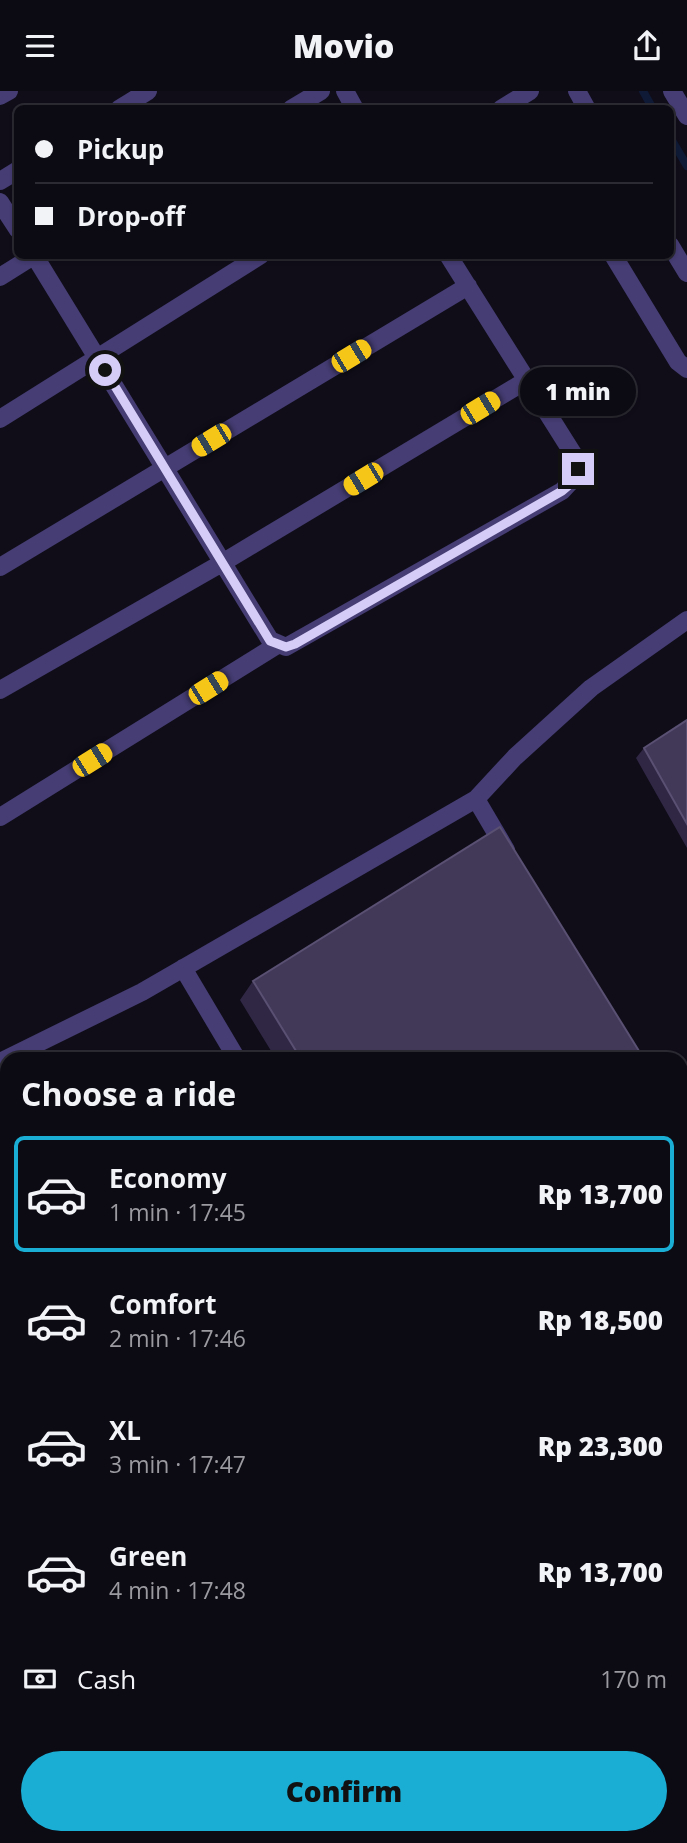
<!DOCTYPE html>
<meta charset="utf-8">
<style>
:root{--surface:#0c0a13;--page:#1a1821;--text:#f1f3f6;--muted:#9a9aa0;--line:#2c2b33;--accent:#1baed5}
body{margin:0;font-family:"Open Sans",sans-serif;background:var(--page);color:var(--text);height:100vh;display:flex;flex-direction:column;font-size:26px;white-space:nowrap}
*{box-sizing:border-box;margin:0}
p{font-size:23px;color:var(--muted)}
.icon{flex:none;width:38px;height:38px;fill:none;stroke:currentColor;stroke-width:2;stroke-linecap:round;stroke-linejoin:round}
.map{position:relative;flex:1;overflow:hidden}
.sheet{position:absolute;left:0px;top:961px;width:688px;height:793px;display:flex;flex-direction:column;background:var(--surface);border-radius:21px 21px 0 0;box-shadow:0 2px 5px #0004,0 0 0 2px var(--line)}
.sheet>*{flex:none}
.hud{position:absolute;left:14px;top:14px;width:660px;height:154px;border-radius:10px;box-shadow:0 2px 5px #0004,0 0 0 2px var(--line);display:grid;align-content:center;height:154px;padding:0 21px;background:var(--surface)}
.end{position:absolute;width:32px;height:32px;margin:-16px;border:9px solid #d6ccf8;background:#111;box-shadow:0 0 0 4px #111}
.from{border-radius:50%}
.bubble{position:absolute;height:49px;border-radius:24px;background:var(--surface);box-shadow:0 2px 5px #0004,0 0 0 2px var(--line);font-size:23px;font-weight:800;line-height:49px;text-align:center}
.car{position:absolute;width:21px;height:42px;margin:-21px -10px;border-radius:9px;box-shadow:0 0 5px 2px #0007;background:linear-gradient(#f5c518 24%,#345 0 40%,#f5c518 0 76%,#345 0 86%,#f5c518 0)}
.hud b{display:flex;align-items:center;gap:24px;height:66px;font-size:26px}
.hud b+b{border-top:2px solid var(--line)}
.hud i{width:18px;height:18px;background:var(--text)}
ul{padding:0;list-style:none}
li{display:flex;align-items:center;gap:21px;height:116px;margin:0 14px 10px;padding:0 7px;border:4px solid transparent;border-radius:10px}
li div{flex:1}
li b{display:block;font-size:26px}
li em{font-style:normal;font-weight:800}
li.active{border-color:var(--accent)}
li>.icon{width:63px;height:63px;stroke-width:1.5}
h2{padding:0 21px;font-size:32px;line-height:84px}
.pay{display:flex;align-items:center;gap:18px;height:77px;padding:0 21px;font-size:26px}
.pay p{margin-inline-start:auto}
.cta{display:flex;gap:14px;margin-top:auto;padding:14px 21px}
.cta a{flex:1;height:80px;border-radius:42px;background:var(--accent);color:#111;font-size:28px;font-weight:800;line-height:80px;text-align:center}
header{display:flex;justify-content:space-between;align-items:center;height:91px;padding:0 21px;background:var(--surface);font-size:32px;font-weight:800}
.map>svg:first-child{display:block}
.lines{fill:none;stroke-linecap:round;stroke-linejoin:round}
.stream{stroke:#0f1a36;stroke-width:8}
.minor{stroke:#453d73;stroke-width:18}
.wall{fill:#302745}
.building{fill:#423959;stroke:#595072;stroke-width:2}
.route{stroke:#d6ccf8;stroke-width:9}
</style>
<header><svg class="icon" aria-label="menu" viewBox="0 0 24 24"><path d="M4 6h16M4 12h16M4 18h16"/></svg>Movio<svg class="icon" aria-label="share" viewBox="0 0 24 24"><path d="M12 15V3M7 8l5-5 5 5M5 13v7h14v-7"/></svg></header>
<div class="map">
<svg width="687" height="1752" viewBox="0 0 687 1752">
<rect width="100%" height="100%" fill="#100d19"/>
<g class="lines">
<path class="stream" d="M643 0 653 18
M670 46 687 75"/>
<path class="minor" d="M345 0 355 18
M577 0 587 18
M672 0 687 25
M0 5 9 0
M119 18 148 0
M291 18 321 0
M501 18 530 0
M0 90 18 79
M0 111 18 139
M670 154 687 182
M34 164 270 549 286 556 562 400 575 386 577 369 448 164
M613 164 678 271 687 278
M0 186 35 164
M0 328 261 164
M0 476 468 195
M0 599 222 472 527 289
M476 708 506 759
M0 726 277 554
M183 877 237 968
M0 971 142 901 476 708 515 666 591 597 687 529
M0 1104 7 1100
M0 1243 7 1239
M0 1366 7 1379
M0 1544 7 1540
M0 1600 7 1612
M681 1617 687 1628
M0 1647 7 1643
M152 1746 155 1752
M57 1752 66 1746"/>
</g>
<path class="wall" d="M687 629V757L636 667 644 657Z
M253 890 644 968H276L240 909Z"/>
<path class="building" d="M687 629V733L644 657Z
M500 736 644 968H301L253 890Z
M421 1746H539L543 1752H414Z"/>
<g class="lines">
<path class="route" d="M105 279 270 550 286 556 295 553 562 400 569 394 578 378"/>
</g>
</svg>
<i class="end from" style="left:105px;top:279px"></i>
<i class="end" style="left:578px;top:378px"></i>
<div class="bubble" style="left:520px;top:276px;width:116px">1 min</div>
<i class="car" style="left:351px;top:265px;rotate:59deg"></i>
<i class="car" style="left:480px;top:317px;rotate:59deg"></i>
<i class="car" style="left:211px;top:349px;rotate:239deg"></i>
<i class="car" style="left:363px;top:388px;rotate:239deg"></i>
<i class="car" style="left:208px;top:597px;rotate:58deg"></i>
<i class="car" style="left:92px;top:669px;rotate:58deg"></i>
<div class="hud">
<b><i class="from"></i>Pickup</b>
<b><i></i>Drop-off</b>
</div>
<section class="sheet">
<h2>Choose a ride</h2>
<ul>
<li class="active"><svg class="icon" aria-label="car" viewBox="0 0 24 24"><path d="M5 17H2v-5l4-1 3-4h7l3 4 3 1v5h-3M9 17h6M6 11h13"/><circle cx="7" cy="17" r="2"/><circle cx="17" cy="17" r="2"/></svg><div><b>Economy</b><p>1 min · 17:45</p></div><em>Rp 13,700</em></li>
<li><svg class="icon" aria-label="car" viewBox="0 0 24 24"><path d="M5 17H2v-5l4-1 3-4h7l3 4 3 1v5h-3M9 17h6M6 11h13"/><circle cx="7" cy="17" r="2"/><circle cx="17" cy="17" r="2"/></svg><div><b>Comfort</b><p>2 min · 17:46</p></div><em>Rp 18,500</em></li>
<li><svg class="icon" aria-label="car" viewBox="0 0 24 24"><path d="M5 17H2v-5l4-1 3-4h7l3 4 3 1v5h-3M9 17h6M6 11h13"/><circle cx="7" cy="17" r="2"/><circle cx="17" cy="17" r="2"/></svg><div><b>XL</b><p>3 min · 17:47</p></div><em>Rp 23,300</em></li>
<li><svg class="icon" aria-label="car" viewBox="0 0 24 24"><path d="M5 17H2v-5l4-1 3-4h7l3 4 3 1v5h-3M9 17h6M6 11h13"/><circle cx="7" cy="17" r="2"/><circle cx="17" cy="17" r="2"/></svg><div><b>Green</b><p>4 min · 17:48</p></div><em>Rp 13,700</em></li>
</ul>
<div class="pay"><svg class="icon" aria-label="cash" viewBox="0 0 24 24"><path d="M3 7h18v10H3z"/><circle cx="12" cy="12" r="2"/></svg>Cash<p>170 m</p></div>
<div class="cta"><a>Confirm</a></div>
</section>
</div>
